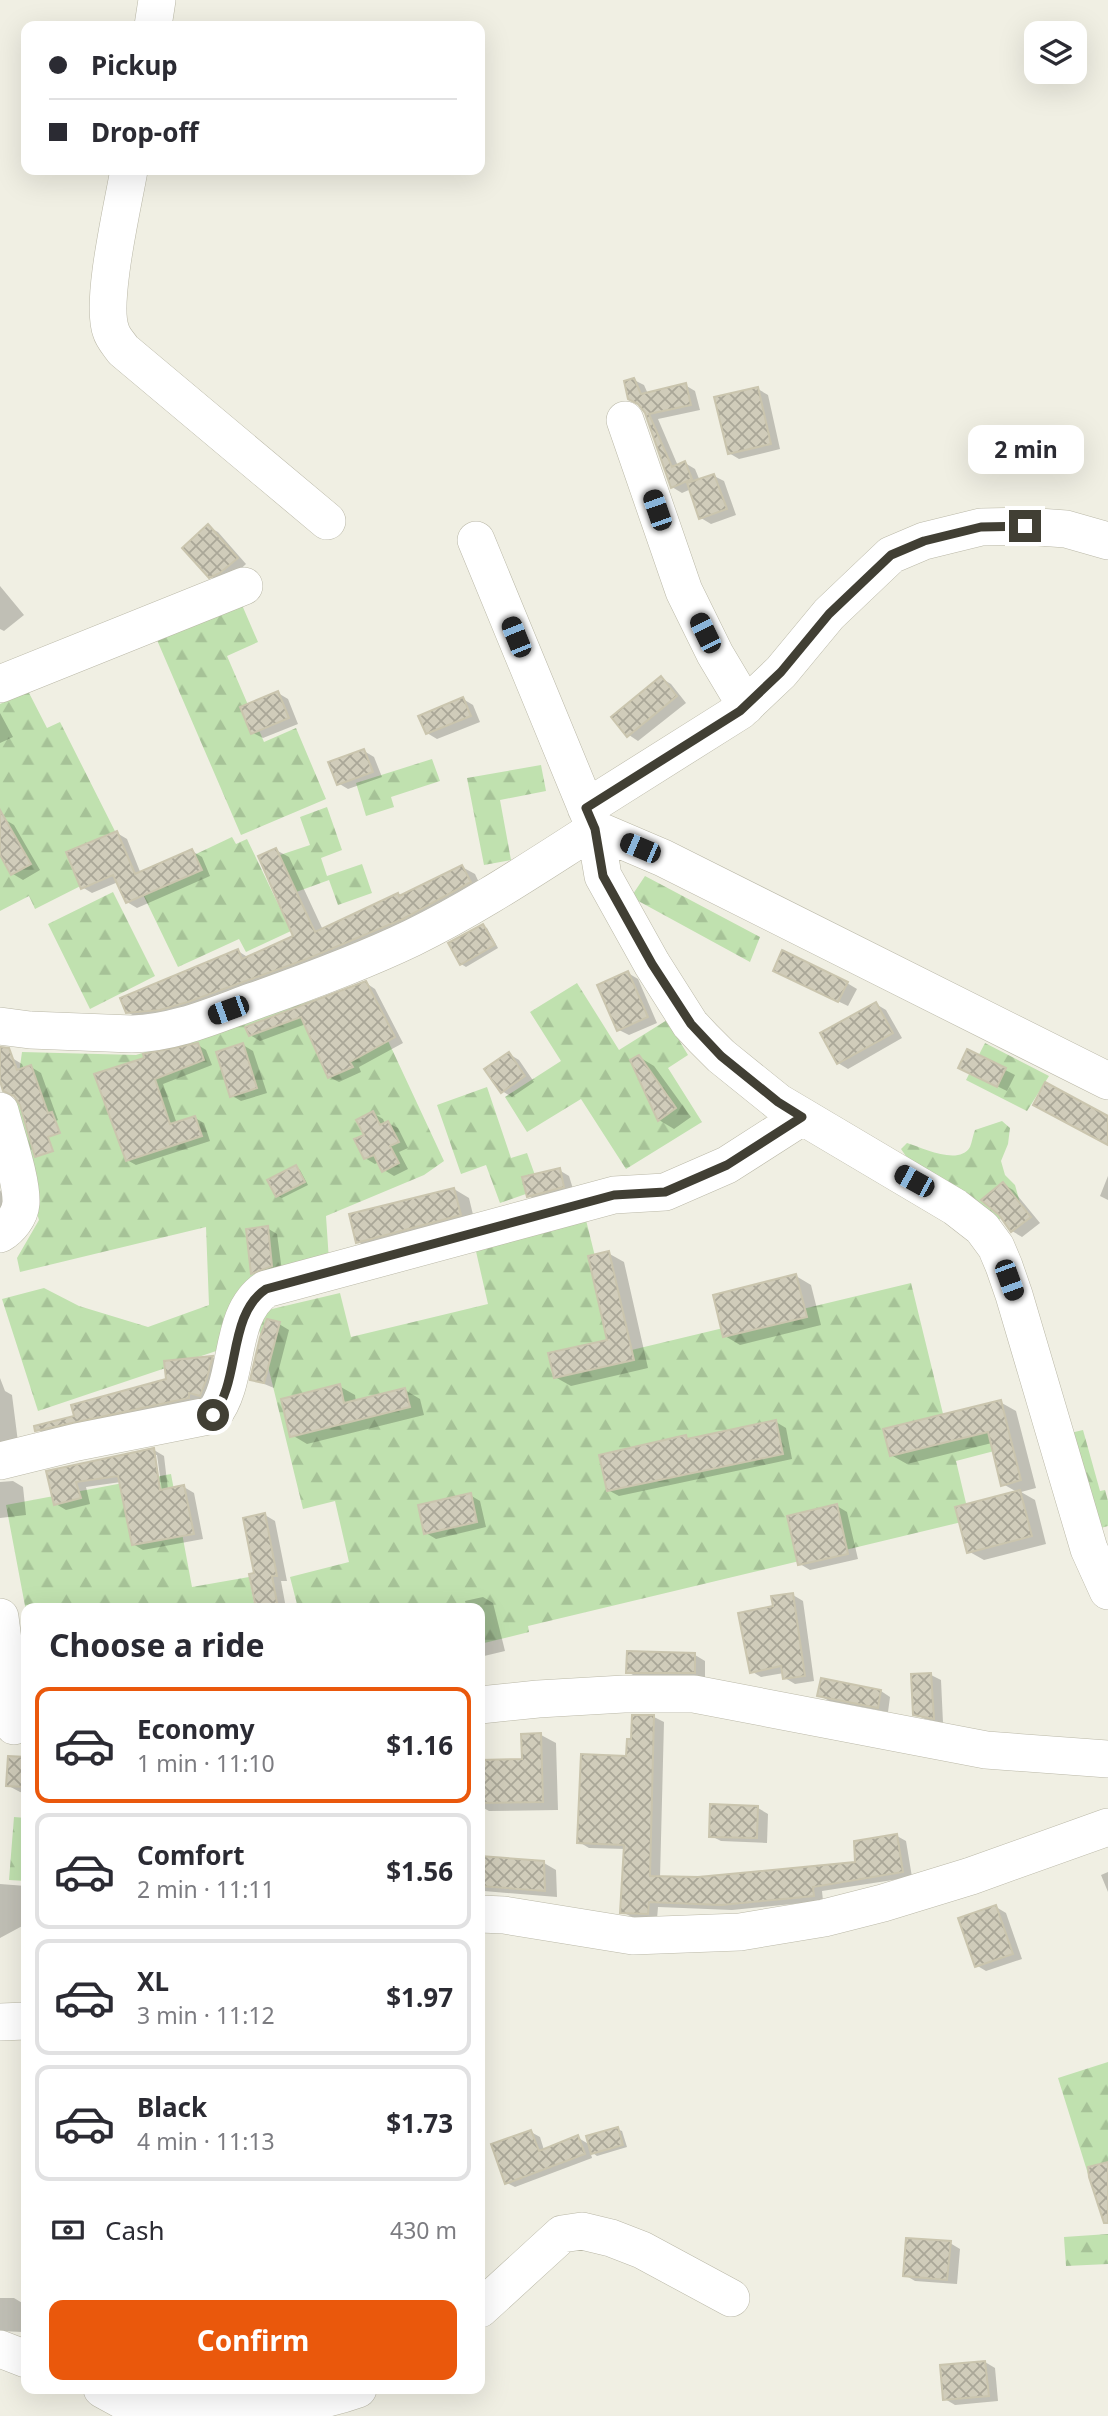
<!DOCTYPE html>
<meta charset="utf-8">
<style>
:root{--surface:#fff;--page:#f2f2f3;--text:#2b2b33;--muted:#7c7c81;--line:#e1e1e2;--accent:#ea580c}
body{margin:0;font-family:"Noto Sans",sans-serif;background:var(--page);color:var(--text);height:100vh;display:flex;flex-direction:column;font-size:26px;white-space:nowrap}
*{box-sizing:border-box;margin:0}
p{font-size:23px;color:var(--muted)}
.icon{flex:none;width:38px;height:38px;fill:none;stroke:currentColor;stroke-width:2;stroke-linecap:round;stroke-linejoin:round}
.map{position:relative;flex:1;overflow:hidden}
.side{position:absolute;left:21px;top:1603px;width:464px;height:791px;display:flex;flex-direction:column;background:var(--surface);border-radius:14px;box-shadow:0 7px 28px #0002}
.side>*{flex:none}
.guide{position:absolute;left:21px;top:21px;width:464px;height:154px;border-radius:14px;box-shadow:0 7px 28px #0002;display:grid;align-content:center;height:154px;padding:0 28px;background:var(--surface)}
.tools{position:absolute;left:1024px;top:21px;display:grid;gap:14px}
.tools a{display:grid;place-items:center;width:63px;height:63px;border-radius:14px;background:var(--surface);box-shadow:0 7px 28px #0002;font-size:35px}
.end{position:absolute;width:32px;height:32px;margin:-16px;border:9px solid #413f34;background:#fff;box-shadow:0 0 0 4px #fff}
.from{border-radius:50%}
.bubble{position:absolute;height:49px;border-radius:14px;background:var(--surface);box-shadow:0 7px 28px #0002;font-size:23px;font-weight:700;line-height:49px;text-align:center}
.car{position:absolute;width:21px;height:42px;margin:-21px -10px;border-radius:9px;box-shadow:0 0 5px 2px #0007;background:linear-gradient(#222 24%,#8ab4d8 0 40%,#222 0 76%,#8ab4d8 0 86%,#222 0)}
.guide b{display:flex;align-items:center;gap:24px;height:66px;font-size:26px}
.guide b+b{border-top:2px solid var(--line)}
.guide i{width:18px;height:18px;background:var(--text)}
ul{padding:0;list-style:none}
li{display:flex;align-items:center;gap:21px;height:116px;margin:0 14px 10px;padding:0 14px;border:4px solid var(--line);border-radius:14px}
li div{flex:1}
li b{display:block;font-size:26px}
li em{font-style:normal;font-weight:700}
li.active{border-color:var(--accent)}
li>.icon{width:63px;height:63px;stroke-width:1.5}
h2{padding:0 28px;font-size:32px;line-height:84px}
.pay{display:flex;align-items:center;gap:18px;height:77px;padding:0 28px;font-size:26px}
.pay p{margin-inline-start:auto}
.action{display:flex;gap:14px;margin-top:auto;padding:14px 28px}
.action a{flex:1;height:80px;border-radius:14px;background:var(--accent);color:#fff;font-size:28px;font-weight:700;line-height:80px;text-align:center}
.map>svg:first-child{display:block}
.forest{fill:url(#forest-firs)}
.shadow{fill:#0003;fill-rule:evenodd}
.building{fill:url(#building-cross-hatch);stroke:#cac5ae;stroke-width:2}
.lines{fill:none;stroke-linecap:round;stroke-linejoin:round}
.minor-casing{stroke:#bab8a7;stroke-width:38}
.minor{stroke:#fff;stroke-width:37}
.route{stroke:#413f34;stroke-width:9}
</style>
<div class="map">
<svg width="1108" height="2416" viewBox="0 0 1108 2416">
<defs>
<pattern id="forest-firs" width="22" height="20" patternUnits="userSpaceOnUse" patternTransform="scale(1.75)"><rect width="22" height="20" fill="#c0e1af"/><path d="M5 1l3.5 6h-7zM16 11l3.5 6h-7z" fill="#a6c297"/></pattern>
<pattern id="building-cross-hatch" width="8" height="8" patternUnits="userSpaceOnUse" patternTransform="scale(1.75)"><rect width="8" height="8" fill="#d0ccba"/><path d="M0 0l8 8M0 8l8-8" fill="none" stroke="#aaa798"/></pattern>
</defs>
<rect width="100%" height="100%" fill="#f0efe3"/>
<path class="forest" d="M242 605 258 642 227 656 264 742 296 728 326 799 241 835 157 640Z
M28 691 47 728 60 722 130 861 35 909 29 896 0 911V704Z
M432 759 440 781 391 797 394 807 366 816 356 783Z
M541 765 546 791 500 800 511 860 484 865 467 778Z
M327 807 342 850 321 858 327 876 362 864 372 893 338 905 329 880 288 895 274 857 310 845 300 817Z
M232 837 236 844 247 839 291 931 246 952 239 939 178 967 137 882Z
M645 876 760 937 750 962 631 897Z
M113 892 155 976 90 1009 48 924Z
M577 983 619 1050 667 1020 688 1055 668 1068 702 1122 626 1169 581 1099 527 1132 505 1097 561 1061 530 1012Z
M362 985 444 1161 424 1175 326 1216 329 1261 238 1291 228 1347 38 1411 2 1299 44 1288 79 1306 148 1327 209 1305 206 1227 20 1272 17 1258 39 1220 11 1131 22 1052 136 1055Z
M985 1043 1049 1076 1027 1111 966 1080Z
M487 1087 511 1158 527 1153 540 1189 500 1203 486 1165 461 1174 437 1105Z
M1002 1121 1010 1128 1008 1144 1001 1161 1005 1175 1015 1185 1020 1203 995 1223 910 1162 901 1149 907 1143C923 1148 959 1166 970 1147 972 1142 973 1135 975 1130Z
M586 1220 619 1353 911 1283 945 1422 989 1412 998 1450 956 1461 970 1520 528 1626 529 1632 480 1644V1608H298L290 1577 349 1562 335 1501 303 1509 255 1313 340 1293 351 1337 488 1304 475 1247Z
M1083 1430 1100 1491 1105 1490 1108 1501V1526L1093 1530 1066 1434Z
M171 1474 192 1587 249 1577 255 1608H26V1611L6 1505Z
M14 1817 26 1818V1881L9 1880Z
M1108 2062V2171L1089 2177 1058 2078Z
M1108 2234V2264L1066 2266 1064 2237Z"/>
<path class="shadow" d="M634 380 644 385 648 394 685 385 695 391 700 410 658 419 678 466 685 463 695 469 700 481 714 476 724 481 736 515 711 524 701 518 691 489 682 493 672 487Z
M758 389 768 395 780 449 739 459 729 453Z
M208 527 218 532 246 564 231 578 220 582 210 576Z
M0 586 24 615 4 631 0 629Z
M661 678 671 684 686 703 638 741 629 735Z
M278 693 288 699 298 724 263 738 253 733Z
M463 699 473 705 480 722 437 739 427 733Z
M0 713 13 737 0 743Z
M364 751 374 757 382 777 348 789 338 783Z
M4 819 14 825 40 870 23 880 13 874 0 852V822Z
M117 833 127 839 141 874 192 851 202 857 210 876 137 908 127 902 118 882 92 893 82 887Z
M276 850 289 857 323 930 398 895 401 897 462 867 475 874 482 889 202 1009 140 1019 127 1012 238 951 249 958 296 937Z
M483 926 487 928 498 948 466 967 461 964Z
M628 973 638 979 657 1023 629 1035 619 1030Z
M785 976 847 983 857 989 848 1006Z
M366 983 375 989 403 1043 359 1067 361 1072 339 1082 329 1077 306 1024 260 1041 250 1035Z
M876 1004 886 1010 902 1038 848 1069 838 1063Z
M198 1045 206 1050 212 1065 163 1084 177 1124 195 1118 204 1123 210 1141 136 1165 127 1160 96 1075Z
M243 1045 253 1051 267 1093 241 1101 231 1095Z
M968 1051 1015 1075 1007 1091 970 1073Z
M509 1054 519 1060 534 1082 512 1097 502 1091Z
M639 1057 654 1066 691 1117 674 1129 659 1120 633 1061Z
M12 1058 22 1064 24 1069 31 1067 41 1073 58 1120 37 1129 17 1096 0 1076V1062Z
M373 1113 383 1119 385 1124 388 1123 398 1128 408 1148 399 1152 408 1169 394 1176 384 1170 379 1162 375 1164 365 1158 366 1135Z
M296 1167 300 1170 308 1185 282 1198 278 1196Z
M559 1170 569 1176 574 1192 538 1201 528 1196Z
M1108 1176V1200L1100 1196Z
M1003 1184 1013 1190 1040 1223 1022 1237 1012 1231 1000 1214Z
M454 1189 469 1198 475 1223 373 1251 358 1242Z
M0 1190 9 1205 0 1221Z
M267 1228 277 1234 282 1271 263 1279 253 1273Z
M608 1253 624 1262 648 1368 571 1386 555 1377 609 1341Z
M796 1276 811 1285 821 1325 740 1345 725 1336Z
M279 1324 289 1330 274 1388 252 1379Z
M212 1357 224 1364 212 1402 49 1437 37 1429 76 1417 168 1380Z
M0 1378 5 1391 12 1395 18 1442 0 1448Z
M339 1386 355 1395 356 1402 405 1390 420 1399 424 1415 307 1444 292 1435Z
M1000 1402 1016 1411 1036 1488 1021 1492 1035 1500 1046 1544 984 1560 968 1551 1017 1492 1003 1484 992 1443 907 1464 891 1455Z
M776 1422 786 1428 792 1459 619 1496 608 1490 686 1437 691 1440Z
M154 1450 164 1456 168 1490 184 1487 194 1493 203 1539 143 1550 133 1544 121 1482 86 1487 90 1504 66 1510 56 1504 48 1473ZM153 1455H157L163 1498 159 1499Z
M13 1481 23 1487 26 1515 0 1518V1482Z
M470 1495 480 1501 486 1527 436 1539 426 1533Z
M837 1506 847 1512 858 1559 810 1570 800 1564Z
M265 1515 275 1521 287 1581H281L286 1608H258L251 1575 256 1574Z
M793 1595 803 1601 814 1681 795 1684 785 1678 784 1673 761 1677 751 1671 775 1608Z
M483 1597 493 1603 505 1651 480 1657V1608H467L465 1601Z
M695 1655 705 1661V1678H638L628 1672Z
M931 1675 941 1680 943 1723 925 1719 915 1714Z
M881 1691 890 1697 888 1712 829 1701 819 1695Z
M654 1717 664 1722 660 1878 698 1879 857 1863 897 1836 906 1841 912 1877 822 1891 823 1901 732 1910 658 1907 657 1919 632 1917 622 1912 626 1849 589 1848 579 1842 628 1758 633 1741Z
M541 1735 556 1743 558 1810 489 1811 480 1806V1762L523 1761Z
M9 1758 26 1759V1793L20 1792 7 1785Z
M758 1808 768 1814 767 1843 721 1841 711 1836Z
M480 1858 544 1863 556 1870 557 1897 484 1891 480 1888Z
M1108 1872V1892L1101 1875Z
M0 1884 26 1886V1924L0 1938Z
M996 1907 1006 1913 1022 1959 986 1971 976 1965Z
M617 2129 622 2131 627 2147 597 2156 590 2151 592 2158 515 2187 507 2183 531 2132 540 2137 544 2150 577 2137 590 2145Z
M950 2243 960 2249 957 2284 915 2281 905 2275Z
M0 2298H14L24 2304 23 2332 0 2331Z
M985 2362 995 2368 998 2401 955 2405 945 2399Z"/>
<path class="building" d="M634 378 641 394 686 383 691 405 649 414 672 467 685 461 692 479 671 488 645 413 638 404 628 399 624 381Z
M758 387 771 444 728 454 714 397Z
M714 474 727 509 699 519 687 483Z
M208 524 238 558 220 573 209 578 182 548Z
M661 676 677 696 627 737 611 717Z
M278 691 289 718 251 734 240 707Z
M463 697 471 716 426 734 418 716Z
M364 749 373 772 337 785 328 762Z
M0 810 31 864 11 875 0 855Z
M117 831 135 874 192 849 202 870 126 903 113 875 81 889 66 852Z
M276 848 315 932 398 893 399 896 462 865 471 882 403 919 307 959 188 1002 160 1010 126 1013 120 998 238 949 242 959 293 936 258 856Z
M483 924 495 945 460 965 448 943Z
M782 950 848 982 838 1002 773 971Z
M628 971 648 1017 617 1031 597 985Z
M366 981 395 1037 350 1062 353 1067 328 1078 301 1017 249 1036 245 1027Z
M876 1002 893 1033 837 1064 820 1033Z
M198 1043 204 1060 155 1079 170 1124 195 1116 202 1136 126 1161 94 1074 144 1058 143 1054Z
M243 1043 257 1088 230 1097 216 1052Z
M0 1047 9 1048 17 1070 31 1065 48 1113 52 1112 60 1133 48 1137 53 1151 35 1157 20 1105 14 1096 3 1091 0 1081Z
M967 1049 1006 1068 997 1087 958 1068Z
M509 1052 525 1076 501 1093 484 1069Z
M639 1055 676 1108 658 1121 630 1060Z
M1045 1082 1108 1116V1145L1033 1105Z
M373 1111 380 1125 388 1121 399 1142 390 1146 399 1163 382 1172 374 1155 364 1159 354 1139 364 1135 356 1120Z
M296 1165 305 1182 276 1197 267 1180Z
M560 1168 564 1187 527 1197 522 1177Z
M1003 1182 1031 1217 1011 1232 999 1215 981 1200Z
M454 1188 461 1215 356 1243 349 1214Z
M268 1226 272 1266 251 1274 246 1229Z
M609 1251 634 1360 554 1378 548 1353 607 1340 588 1256Z
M796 1274 807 1317 723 1337 713 1295Z
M267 1319 280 1322 264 1383 250 1380 260 1337Z
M213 1356 207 1378 200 1396 189 1393V1398L35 1431 34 1426 74 1416 71 1405 166 1379 164 1361Z
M340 1384 344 1403 405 1388 410 1407 290 1437 281 1399Z
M1001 1400 1021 1480 1001 1486 988 1432 890 1456 883 1429Z
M776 1420 783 1454 607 1491 599 1455 686 1435 687 1439Z
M154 1448 160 1490 184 1485 194 1534 132 1545 118 1476 76 1482 81 1498 54 1505 46 1471Z
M1020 1490 1032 1536 967 1553 955 1507Z
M471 1493 477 1522 424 1534 418 1505Z
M837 1504 848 1554 798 1565 787 1516Z
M265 1513 277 1576H272L278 1608H256L249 1574 254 1573 243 1518Z
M793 1593 805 1676 783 1679 781 1666 750 1673 738 1613 773 1606 771 1596Z
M627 1651 695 1653V1673H626Z
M931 1673 934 1719 913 1715 911 1674Z
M821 1678 881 1690 878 1708 817 1696Z
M632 1715H654L650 1876 698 1877 855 1862 854 1841 897 1834 903 1872 813 1887 814 1896 721 1905 649 1902 648 1914 620 1913 624 1845 577 1843 581 1754 626 1756 627 1739H631Z
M541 1733 543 1802 480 1803V1760L522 1759 521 1734Z
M8 1756 26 1757V1787L6 1786Z
M710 1804 758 1806 757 1838 709 1837Z
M480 1856 544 1861 545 1891 480 1886Z
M996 1905 1013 1954 975 1967 958 1918Z
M618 2127 623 2145 591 2154 586 2136Z
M531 2130 539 2151 578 2135 585 2154 505 2184 491 2144Z
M1108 2162V2223H1104L1089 2177 1088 2167Z
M906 2238 951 2241 947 2280 903 2276Z
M985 2361 989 2396 943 2400 940 2365Z"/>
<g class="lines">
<defs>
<path id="minor" d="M153 26 157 0
M129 170C123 205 100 302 111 331 113 338 119 344 123 350L327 521
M625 420 684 591 715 654 746 706
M476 540 595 829 603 876 652 964 690 1024 703 1038 721 1056 778 1102 955 1207 982 1228 996 1247 1004 1266 1014 1295 1089 1549 1108 1591
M0 684 244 586
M586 808 740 711 781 672 829 614 891 555 924 541 981 527 1025 526 1066 529 1108 541
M595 829 663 858 1108 1081
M0 1026 30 1030 132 1034C175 1033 215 1015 254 1001 308 982 362 962 412 938 476 907 535 867 595 829
M0 1111C6 1135 22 1179 21 1203 20 1216 10 1228 0 1234
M0 1461 77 1442 213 1415C241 1380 227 1315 266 1289L614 1195 665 1192 727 1165 802 1117
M0 1617 14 1726
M480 1705 538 1699 624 1694H694L986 1750 1108 1759
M480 1914 504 1915 633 1936 740 1932 824 1918 883 1903 971 1876 1108 1827
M0 2022 26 2021
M480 2309 562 2234 582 2231 611 2238 642 2250 731 2298
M0 2349 26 2359
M102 2389 151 2416
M146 2412C216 2413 290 2413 358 2389"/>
</defs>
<use href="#minor" class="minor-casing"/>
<use href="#minor" class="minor"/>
</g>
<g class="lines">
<path class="route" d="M213 1415C241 1381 227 1315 266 1289L614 1195 665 1192 727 1165 802 1117 778 1102 721 1056 691 1024 652 964 603 876 595 829 586 808 740 711 781 672 829 614 891 555 924 541 981 527 1025 526"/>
</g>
</svg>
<div class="tools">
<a><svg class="icon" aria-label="layers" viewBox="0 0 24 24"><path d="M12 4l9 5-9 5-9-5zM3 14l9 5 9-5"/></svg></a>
</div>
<i class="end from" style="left:213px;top:1415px"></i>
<i class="end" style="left:1025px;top:526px"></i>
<div class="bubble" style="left:968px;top:425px;width:116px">2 min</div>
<i class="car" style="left:657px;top:510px;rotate:341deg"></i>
<i class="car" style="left:705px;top:633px;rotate:334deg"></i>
<i class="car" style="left:516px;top:637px;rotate:338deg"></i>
<i class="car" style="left:640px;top:848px;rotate:293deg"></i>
<i class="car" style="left:228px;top:1010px;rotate:250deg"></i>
<i class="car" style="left:914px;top:1181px;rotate:299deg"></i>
<i class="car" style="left:1009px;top:1280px;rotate:160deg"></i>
<div class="guide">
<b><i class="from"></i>Pickup</b>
<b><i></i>Drop-off</b>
</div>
<section class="side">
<h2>Choose a ride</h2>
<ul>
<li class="active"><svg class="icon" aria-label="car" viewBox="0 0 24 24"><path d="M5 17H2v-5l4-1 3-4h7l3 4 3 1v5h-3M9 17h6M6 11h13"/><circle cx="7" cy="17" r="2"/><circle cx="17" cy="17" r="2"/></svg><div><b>Economy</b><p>1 min · 11:10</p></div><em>$1.16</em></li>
<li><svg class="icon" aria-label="car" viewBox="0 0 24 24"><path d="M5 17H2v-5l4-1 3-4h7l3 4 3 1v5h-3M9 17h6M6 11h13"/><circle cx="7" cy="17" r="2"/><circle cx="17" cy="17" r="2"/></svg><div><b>Comfort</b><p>2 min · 11:11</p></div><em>$1.56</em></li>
<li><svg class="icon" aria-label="car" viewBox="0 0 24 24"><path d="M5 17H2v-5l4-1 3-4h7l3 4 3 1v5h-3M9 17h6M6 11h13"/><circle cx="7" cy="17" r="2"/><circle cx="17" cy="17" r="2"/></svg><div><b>XL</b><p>3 min · 11:12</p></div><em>$1.97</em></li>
<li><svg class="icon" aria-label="car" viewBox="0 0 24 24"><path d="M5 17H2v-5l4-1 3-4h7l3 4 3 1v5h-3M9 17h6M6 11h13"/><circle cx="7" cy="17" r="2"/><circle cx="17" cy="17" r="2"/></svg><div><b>Black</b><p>4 min · 11:13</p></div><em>$1.73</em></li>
</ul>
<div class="pay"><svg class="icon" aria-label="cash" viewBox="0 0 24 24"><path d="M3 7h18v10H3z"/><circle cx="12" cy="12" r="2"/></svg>Cash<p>430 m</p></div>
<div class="action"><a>Confirm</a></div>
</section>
</div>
